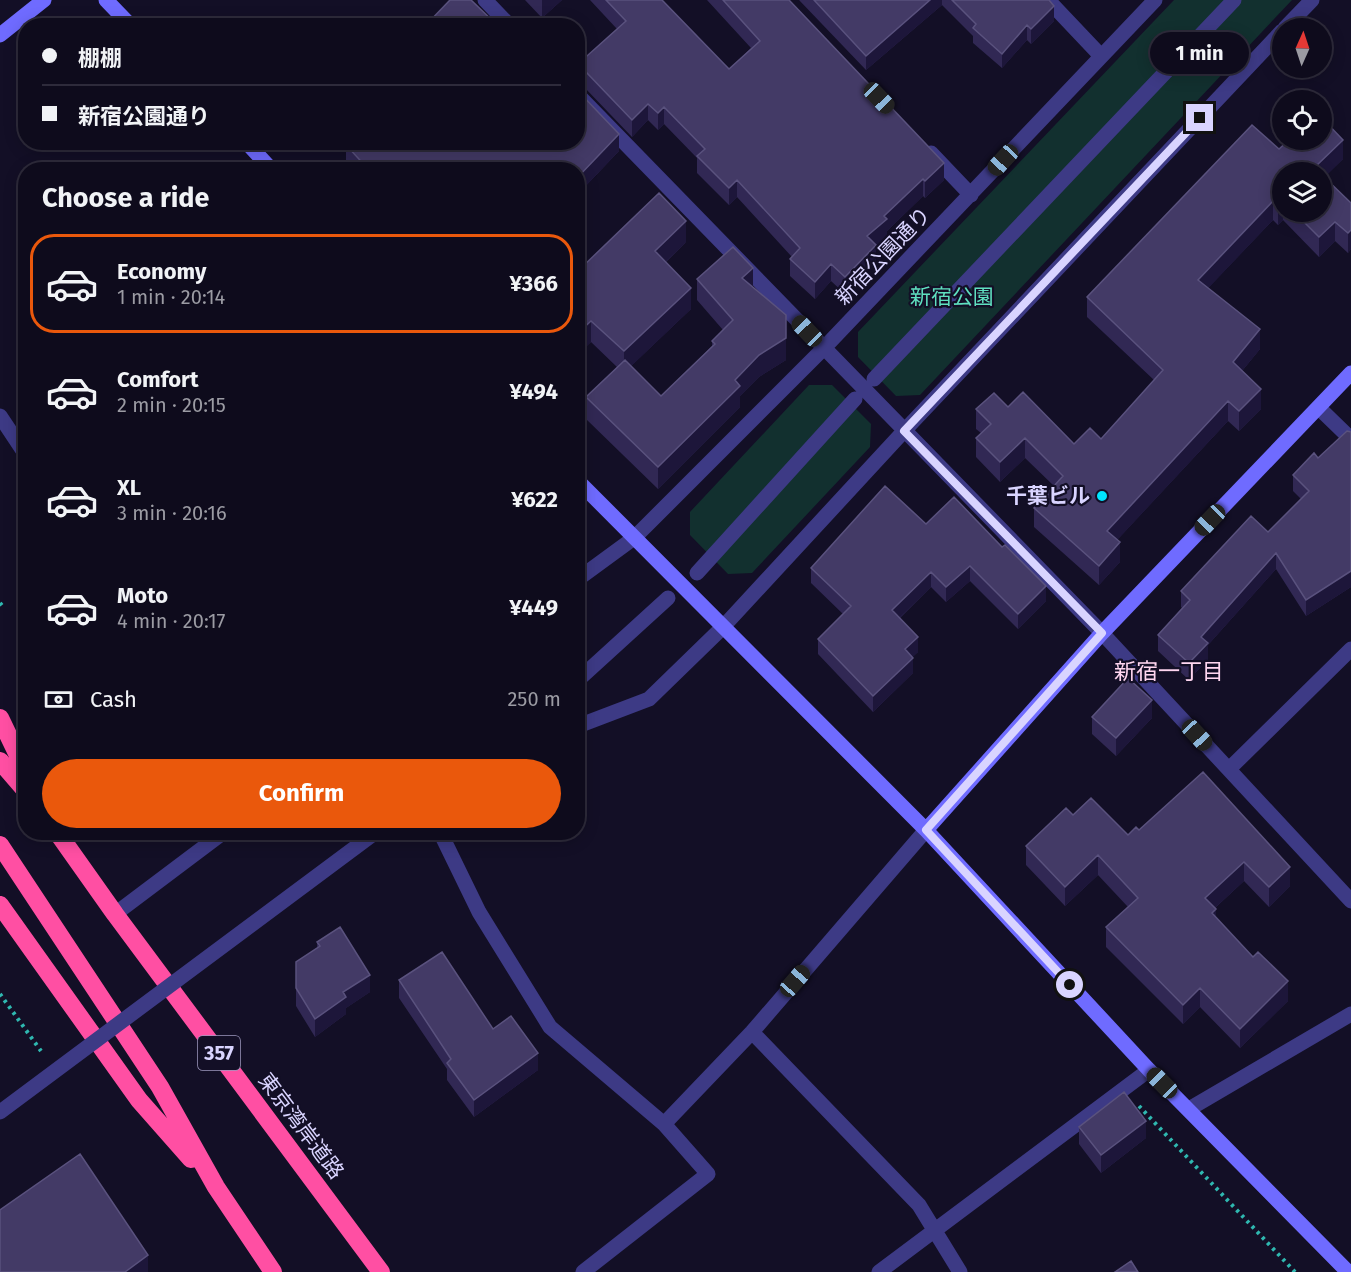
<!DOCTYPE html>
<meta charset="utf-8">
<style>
:root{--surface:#0e0b1c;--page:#171425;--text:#f1f3f6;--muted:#9b9ba3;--line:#2e2b3b;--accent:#ea580c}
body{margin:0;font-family:"Fira Sans","Noto Sans JP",sans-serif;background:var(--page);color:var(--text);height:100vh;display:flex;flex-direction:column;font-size:22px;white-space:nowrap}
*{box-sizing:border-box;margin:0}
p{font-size:20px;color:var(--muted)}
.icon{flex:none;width:33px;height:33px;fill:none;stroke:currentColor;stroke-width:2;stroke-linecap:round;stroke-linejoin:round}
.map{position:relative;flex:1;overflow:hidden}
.sheet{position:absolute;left:18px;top:162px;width:567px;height:678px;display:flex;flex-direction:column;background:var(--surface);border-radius:24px;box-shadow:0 3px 15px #0003,0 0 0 2px var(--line)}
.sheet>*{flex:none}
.banner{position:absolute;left:18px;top:18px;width:567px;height:132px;border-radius:24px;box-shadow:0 3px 15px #0003,0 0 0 2px var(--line);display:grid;align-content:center;height:132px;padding:0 24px;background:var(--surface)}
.needle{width:39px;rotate:3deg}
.controls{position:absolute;left:1272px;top:18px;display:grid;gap:12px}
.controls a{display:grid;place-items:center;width:60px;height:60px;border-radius:50%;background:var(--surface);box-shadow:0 3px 15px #0003,0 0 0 2px var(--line);font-size:30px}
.end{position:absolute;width:27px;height:27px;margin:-14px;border:8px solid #d9d4ff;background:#111;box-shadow:0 0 0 3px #111}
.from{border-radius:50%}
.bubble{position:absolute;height:42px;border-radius:21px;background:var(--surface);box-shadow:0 3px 15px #0003,0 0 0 2px var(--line);font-size:20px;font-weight:700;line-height:42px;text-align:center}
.car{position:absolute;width:18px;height:36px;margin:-18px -9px;border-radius:8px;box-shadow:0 0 4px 2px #0007;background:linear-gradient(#222 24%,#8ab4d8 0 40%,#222 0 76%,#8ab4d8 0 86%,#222 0)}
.banner b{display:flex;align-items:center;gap:21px;height:57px;font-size:22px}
.banner b+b{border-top:2px solid var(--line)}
.banner i{width:15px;height:15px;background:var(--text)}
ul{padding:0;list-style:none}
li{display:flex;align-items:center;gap:18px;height:99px;margin:0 12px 9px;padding:0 12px;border:3px solid transparent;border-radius:24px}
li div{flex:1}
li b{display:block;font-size:22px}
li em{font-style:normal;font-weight:700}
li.selected{border-color:var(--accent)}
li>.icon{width:54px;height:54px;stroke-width:1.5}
h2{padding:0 24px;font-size:27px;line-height:72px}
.pay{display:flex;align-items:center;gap:15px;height:66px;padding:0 24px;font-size:22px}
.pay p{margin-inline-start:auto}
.cta{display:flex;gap:12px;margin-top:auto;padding:12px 24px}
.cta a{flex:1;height:69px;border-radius:36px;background:var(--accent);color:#fff;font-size:24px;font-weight:700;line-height:69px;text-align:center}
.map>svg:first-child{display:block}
.park{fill:#12302f}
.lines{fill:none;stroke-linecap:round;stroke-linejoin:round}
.path{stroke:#2fb8b0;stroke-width:4;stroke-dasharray:3 4.5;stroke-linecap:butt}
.street{stroke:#3d3a85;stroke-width:15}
.secondary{stroke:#6f6bff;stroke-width:15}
.highway{stroke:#ff4fa3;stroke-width:18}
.street-bridge{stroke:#3d3a85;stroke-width:15}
.wall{fill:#312854;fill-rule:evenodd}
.shaded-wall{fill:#1d163a}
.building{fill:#433a66;stroke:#5a527e;stroke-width:1.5}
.route{stroke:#d9d4ff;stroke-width:8}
.poi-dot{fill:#00e5ff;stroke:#130f26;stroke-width:2}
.labels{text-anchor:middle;stroke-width:4.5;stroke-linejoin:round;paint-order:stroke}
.shield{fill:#130f26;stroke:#9e99be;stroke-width:1.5}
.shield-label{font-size:20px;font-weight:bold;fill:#d9d4ff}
.street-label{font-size:21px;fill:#d9d4ff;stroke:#130f26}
.park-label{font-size:21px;fill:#5fe0c0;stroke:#130f26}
.poi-label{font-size:21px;font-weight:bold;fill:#d9d4ff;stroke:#130f26;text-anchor:end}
.neighbourhood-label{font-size:22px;fill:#ffd6f0;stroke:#130f26}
</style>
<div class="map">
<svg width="1351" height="1272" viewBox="0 0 1351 1272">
<rect width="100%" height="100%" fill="#130f26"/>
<path class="park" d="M1174 0H1292L920 395 896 396 858 357V332Z
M809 385H832L871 424 870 447 752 573 728 574 690 535V512Z"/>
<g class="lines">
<path class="path" d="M0 603 4 608
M0 994 41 1051
M1139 1106 1295 1272"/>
<path class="street" d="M485 0 510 26
M1048 0 1101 56
M1285 28 1312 0
M578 95 1102 633 1351 901
M931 153 971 195
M874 379 1234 0
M1319 408 1351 439
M0 416 26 455
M697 573 855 399
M578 579 634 538 824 348 1155 0
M578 680 668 598
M578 726 649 699 722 628 904 431 1282 31
M1229 769 1351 649
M440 832 479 912 550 1027 664 1124 708 1174 583 1272
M115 914 224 832
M752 1032 919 1205 960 1272
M1189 1109 1351 1014
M664 1124 752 1032 926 830
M879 1272 1149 1070"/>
<path class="secondary" d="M106 0 131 26
M0 35 44 0
M246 142 272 170
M578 481 926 830 1149 1070 1348 1272
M926 830 1102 633 1351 373"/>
<path class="highway" d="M0 718 26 772
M0 761 26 791
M57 832 115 914 381 1272
M0 845 160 1087 216 1187 273 1272
M0 905 139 1100 191 1159"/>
<path class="street-bridge" d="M0 1112 376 832"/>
</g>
<path class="wall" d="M525 0H562L542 18Z
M590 0H662L729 69 751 48 707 0H789L944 180 925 198 923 196 887 231V236L876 246V262L845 294 831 281 815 299 790 276V259L792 257 737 197 729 205 697 173V158L664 124 658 130 648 120 632 137 585 88 578 86V64L617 29Z
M799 0H1049L1054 21 1031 44 1027 40 1002 68 973 43V36L942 5 866 70Z
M346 145 619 151 578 194V170H353L346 162Z
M1279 149 1343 159 1324 177 1351 203V249L1348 253 1335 241 1319 257 1283 220 1278 225 1273 220 1208 288 1260 349 1242 371 1261 409 1239 431 1228 421 1117 540 1120 562 1099 585 1034 527V508L1054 486 1025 458 1000 482 976 457V438L981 433 976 429V409L1008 407 1074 444 1101 439 1154 380 1087 317V297ZM1282 172 1322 212H1282Z
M686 242 666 262 691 309 631 366 661 396 712 346V341L723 330 697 300V279L753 287 786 360 759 377 740 396V407L658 489 586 419V397L617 367 591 342 578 354V271Z
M1351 432V587L1306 616 1276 569 1208 645V659L1189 680 1158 651V635L1182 608 1181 607V591L1268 532 1301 499 1293 491V475L1318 458Z
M926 524 1046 601 1018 629 970 581 946 602 931 587 900 618 918 652 912 657 913 673 873 712 818 654V639L843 614 811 583V568Z
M1092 717 1152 718 1116 756 1092 734Z
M1203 772 1290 886 1269 907 1244 881 1215 908 1216 917 1288 1001 1240 1048 1200 1007 1183 1024 1106 947V927L1128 907 1098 875 1065 906 1026 865V846L1073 815 1128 835 1139 830Z
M317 942 370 992 346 1008V1014L315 1037 296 1006V962L317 948Z
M399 980 493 1029 538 1070 474 1117 447 1080V1069L399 998Z
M1079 1127 1146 1138 1101 1173 1079 1144Z"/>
<path class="shaded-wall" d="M542 0H562L542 18Z
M930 0H942V5L866 70V56Z
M1054 6V21L1031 44V29Z
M1027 25V40L1002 68V54Z
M648 104V120L632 137V120Z
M664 107V124L658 130V113Z
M619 134V151L578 194V177Z
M1343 140V159L1322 180V172H1314V168Z
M944 163V180L925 198V181Z
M923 179V196L887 231V236L876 246V262L845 294V277L867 236 884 216Z
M737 180V197L729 205V188Z
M1273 201V220L1198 299V280Z
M1282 201 1283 220 1278 225V206Z
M686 221V242L655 272V251Z
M1335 222V241L1319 257V237Z
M1351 230V249L1348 253V233Z
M831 264V281L815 299V282Z
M753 268V289L742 278Z
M691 288V309L624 373V351Z
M786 315V360L759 377 740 396V407L658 489V467L735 380Z
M591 321V342L578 354V333Z
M1260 329V349L1233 382V362Z
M1261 389V409L1239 431V411Z
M1228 401V421L1107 551V531Z
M1025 438V458L1000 482V462Z
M1120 542V562L1099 585V566Z
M1276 553V569L1208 645V659L1189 680V663L1201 637Z
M970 566V581L946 602V587Z
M1351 571V587L1306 616V600Z
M931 572V587L892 625V610Z
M1046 586V601L1018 629V614Z
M918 637V652L905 665V649Z
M913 658V673L873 712V696Z
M1152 700V718L1116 756V738Z
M1098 855V875L1065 906V887Z
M1244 862V881L1205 917V898Z
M1290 867V886L1269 907V887Z
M1216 909V928L1212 913Z
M370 975V992L346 1008V1014L315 1037V1019L343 992Z
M1288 981V1001L1240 1048V1029Z
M1200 988V1007L1183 1024V1005Z
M538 1053V1070L474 1117V1100Z
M1146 1121V1138L1101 1173V1155Z
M148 1255V1272H125Z"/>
<path class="building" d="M450 0H471L498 26H425Z
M606 0H662L729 69 760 41 723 0H789L944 163 925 181 923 179 884 216 887 219 867 236 876 245 845 277 831 264 815 282 790 259 800 248 737 180 729 188 697 156 705 149 664 107 658 113 648 104 632 120 585 71 578 69V64L626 21Z
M814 0H930L866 56Z
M952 0H1049L1054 6 1031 29 1027 25 1002 54 973 28 976 24Z
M578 91 619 134 578 177V170H435L433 167 430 170H369L346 145 348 142H578Z
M1322 118 1343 140 1314 168 1319 172H1282V201L1278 206 1273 201 1198 280 1260 329 1233 362 1261 389 1239 411 1228 401 1107 531 1120 542 1099 566 1034 508 1063 476 1025 438 1000 462 976 438 991 424 976 409 994 393 1008 407 1023 392 1074 444 1090 428 1101 439 1163 370 1087 297 1252 125 1279 149 1289 140H1322Z
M1322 175 1351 203V230L1348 233 1335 222 1319 237 1294 212H1322Z
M659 193 686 221 655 251 691 288 624 351 591 321 578 333V271Z
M733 247 753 268 742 278 786 315V338L759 355 735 380 740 386 658 467 586 397 625 360 661 396 715 344 712 341 733 320 697 279Z
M1347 431 1351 432V571L1306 600 1276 553 1201 637 1208 643 1189 663 1158 635 1190 600 1181 591 1251 516 1268 532 1309 491 1293 475 1314 453 1318 458Z
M885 486 926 524 954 497 1002 547 1005 545 1046 586 1018 614 970 566 946 587 931 572 892 610 918 637 905 649 913 658 873 696 818 639 851 606 811 568Z
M1128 678 1152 700 1116 738 1092 717Z
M1203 772 1290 867 1269 887 1244 862 1205 898 1216 909 1212 913 1253 957 1258 952 1288 981 1240 1029 1200 988 1183 1005 1106 927 1138 898 1098 855 1065 887 1026 846 1066 808 1073 815 1091 798 1128 835 1136 827 1139 830Z
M340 927 370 975 343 992 346 997 315 1019 296 988V962L320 946 317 942Z
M442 952 493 1029 511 1016 538 1053 474 1100 447 1063 451 1059 399 980Z
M1124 1092 1146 1121 1101 1155 1079 1127Z
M80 1154 148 1255 125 1272H0V1210Z
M1131 1261 1138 1272H1115Z"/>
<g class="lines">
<path class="route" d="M1070 985 926 830 1102 633 904 431 1200 118"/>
</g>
<circle class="poi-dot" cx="1102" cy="496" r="6"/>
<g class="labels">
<rect class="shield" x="198" y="1036" width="42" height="34" rx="4.5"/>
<g class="shield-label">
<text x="219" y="1060">357</text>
</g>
<g class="street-label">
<text transform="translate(883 256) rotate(-46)" y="7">新宿公園通り</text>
<text transform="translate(301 1126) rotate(53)" y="7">東京湾岸道路</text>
</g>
<g class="park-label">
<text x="952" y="304">新宿公園</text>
</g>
<g class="poi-label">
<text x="1090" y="503">千葉ビル</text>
</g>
<g class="neighbourhood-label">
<text x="1169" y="679">新宿一丁目</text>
</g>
</g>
</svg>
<div class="controls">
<a><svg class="needle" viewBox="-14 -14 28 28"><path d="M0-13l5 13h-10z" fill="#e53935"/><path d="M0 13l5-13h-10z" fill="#9b9ba3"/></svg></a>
<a><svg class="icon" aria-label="locate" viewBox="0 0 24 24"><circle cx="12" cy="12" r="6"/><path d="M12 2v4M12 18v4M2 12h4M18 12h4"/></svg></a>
<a><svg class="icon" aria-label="layers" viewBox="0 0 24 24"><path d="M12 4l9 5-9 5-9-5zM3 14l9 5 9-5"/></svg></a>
</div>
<i class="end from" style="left:1070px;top:985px"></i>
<i class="end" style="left:1200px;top:118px"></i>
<div class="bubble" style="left:1150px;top:32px;width:99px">1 min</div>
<i class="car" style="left:879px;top:98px;rotate:136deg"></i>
<i class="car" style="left:1003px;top:160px;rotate:223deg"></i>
<i class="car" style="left:807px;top:331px;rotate:316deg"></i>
<i class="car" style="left:1210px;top:520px;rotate:224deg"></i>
<i class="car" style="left:1197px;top:735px;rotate:137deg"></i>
<i class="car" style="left:795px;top:981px;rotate:41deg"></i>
<i class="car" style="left:1162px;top:1083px;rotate:315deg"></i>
<div class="banner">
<b><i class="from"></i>棚棚</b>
<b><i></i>新宿公園通り</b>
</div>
<section class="sheet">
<h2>Choose a ride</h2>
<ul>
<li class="selected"><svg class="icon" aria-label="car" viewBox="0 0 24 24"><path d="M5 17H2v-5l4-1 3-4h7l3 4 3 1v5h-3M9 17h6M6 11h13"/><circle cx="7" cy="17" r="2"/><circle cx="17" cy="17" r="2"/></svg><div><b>Economy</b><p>1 min · 20:14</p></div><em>¥366</em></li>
<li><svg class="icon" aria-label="car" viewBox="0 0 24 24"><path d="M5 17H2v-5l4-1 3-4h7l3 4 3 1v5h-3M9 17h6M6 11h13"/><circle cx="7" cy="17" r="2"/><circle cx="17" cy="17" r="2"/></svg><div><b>Comfort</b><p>2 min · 20:15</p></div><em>¥494</em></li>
<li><svg class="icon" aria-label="car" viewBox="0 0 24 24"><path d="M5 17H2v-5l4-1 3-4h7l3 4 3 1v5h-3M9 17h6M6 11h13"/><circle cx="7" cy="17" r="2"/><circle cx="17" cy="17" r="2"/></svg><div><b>XL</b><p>3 min · 20:16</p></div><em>¥622</em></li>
<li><svg class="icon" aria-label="car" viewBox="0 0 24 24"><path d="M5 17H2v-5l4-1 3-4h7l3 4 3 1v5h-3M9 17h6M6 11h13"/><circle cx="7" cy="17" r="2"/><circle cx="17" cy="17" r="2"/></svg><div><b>Moto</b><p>4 min · 20:17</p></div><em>¥449</em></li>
</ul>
<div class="pay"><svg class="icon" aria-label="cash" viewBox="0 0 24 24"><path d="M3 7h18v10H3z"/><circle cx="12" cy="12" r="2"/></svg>Cash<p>250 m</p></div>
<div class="cta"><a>Confirm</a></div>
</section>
</div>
